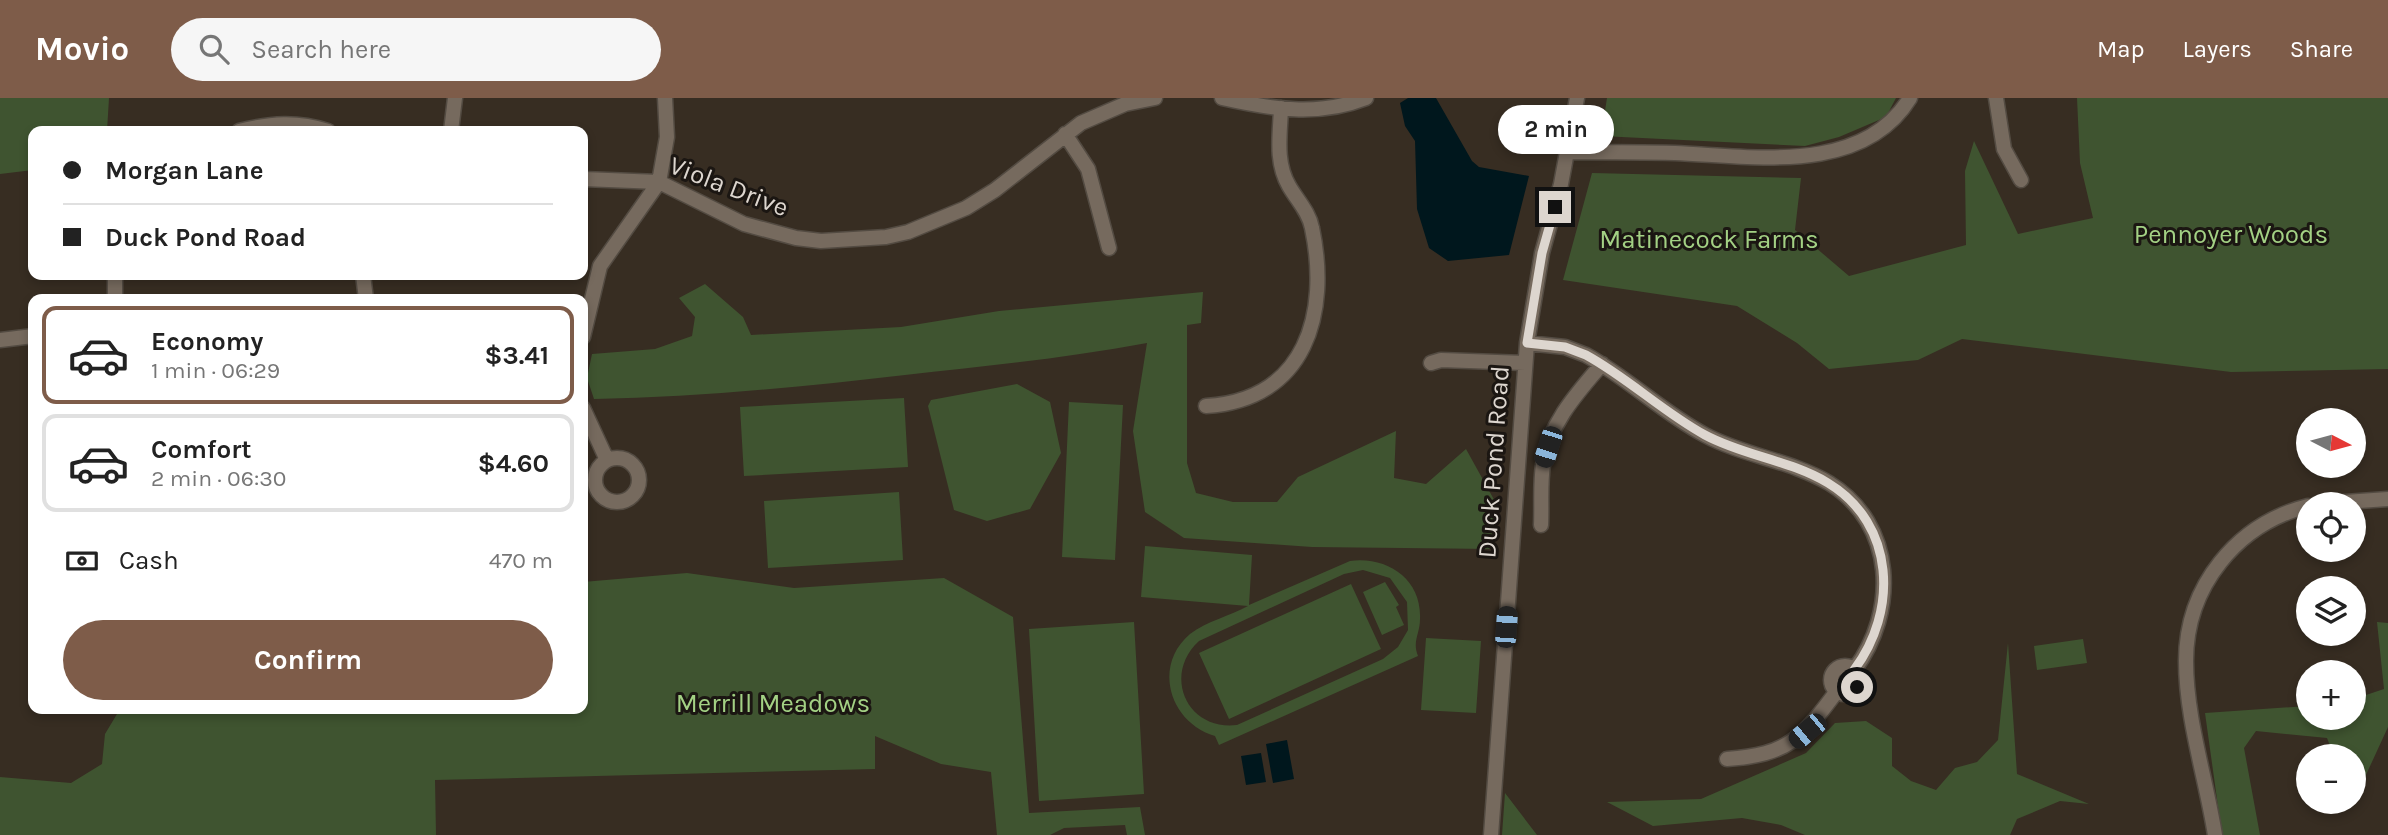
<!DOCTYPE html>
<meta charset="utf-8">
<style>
:root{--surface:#fff;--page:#f6f6f6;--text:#222;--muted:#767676;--line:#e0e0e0;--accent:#7e5c49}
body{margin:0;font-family:Karla,sans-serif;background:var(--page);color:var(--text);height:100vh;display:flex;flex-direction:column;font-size:26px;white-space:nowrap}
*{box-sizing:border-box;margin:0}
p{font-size:23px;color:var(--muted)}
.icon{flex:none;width:38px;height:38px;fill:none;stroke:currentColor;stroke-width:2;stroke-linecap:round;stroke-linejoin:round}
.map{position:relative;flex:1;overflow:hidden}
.details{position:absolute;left:28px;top:196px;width:560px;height:420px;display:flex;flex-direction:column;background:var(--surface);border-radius:14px;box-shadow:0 4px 10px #0003}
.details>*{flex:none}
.banner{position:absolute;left:28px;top:28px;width:560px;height:154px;border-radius:14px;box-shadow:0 4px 10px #0003;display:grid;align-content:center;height:154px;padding:0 35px;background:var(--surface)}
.needle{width:46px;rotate:96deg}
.buttons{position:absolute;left:2296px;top:310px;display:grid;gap:14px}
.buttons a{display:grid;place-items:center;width:70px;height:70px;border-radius:50%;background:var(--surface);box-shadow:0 4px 10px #0003;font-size:35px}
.end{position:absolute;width:32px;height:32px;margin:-16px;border:9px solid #ddd6cf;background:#111;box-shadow:0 0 0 4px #111}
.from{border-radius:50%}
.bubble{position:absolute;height:49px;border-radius:24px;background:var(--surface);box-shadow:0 4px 10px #0003;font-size:23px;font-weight:700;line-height:49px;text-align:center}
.car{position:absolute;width:21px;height:42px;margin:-21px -10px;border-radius:9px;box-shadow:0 0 5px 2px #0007;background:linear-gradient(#222 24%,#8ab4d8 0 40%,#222 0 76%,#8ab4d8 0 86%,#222 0)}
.banner b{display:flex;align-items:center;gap:24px;height:66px;font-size:26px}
.banner b+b{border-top:2px solid var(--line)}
.banner i{width:18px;height:18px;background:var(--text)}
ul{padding:12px 0 0;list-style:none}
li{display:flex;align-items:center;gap:21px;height:98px;margin:0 14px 10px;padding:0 21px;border:4px solid var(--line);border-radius:14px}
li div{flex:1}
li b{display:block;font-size:26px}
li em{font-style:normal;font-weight:700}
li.current{border-color:var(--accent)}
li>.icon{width:63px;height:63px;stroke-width:1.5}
.pay{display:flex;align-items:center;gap:18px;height:77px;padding:0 35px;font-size:26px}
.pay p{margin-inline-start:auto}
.primary-button{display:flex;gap:14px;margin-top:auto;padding:14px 35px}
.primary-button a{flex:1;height:80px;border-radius:42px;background:var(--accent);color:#fff;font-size:28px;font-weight:700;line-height:80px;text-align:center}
header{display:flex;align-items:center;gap:42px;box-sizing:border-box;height:98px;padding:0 35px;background:var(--accent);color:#fff}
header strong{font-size:33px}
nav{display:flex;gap:38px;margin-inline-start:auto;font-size:24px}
.search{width:490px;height:63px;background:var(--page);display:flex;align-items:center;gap:18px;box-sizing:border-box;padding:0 24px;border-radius:38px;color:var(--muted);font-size:26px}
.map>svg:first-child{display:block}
.green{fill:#3f5430;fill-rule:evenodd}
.water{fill:#00171d}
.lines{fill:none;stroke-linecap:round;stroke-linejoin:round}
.minor-casing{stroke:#534b42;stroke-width:17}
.minor{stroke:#766a5e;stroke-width:14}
.route{stroke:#ddd6cf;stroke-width:9}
.labels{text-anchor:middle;stroke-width:6;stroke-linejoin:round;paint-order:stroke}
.street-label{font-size:26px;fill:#ddd6cf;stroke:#1b1612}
.park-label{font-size:26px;fill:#a3d184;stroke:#1b1612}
</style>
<header>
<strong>Movio</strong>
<div class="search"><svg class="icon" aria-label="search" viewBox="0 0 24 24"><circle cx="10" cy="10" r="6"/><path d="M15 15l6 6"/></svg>Search here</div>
<nav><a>Map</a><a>Layers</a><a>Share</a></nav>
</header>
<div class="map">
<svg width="2388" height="737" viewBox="0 0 2388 737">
<rect width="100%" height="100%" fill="#372d22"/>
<path class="green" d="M0 0H109L107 33H33V72L0 76Z
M1607 0H1896L1886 19 1839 39 1805 48 1601 38Z
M2077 0H2388V271L2231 274 1962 241 1918 262 1829 271 1797 245 1737 208 1563 182 1592 75 1801 80 1795 132 1849 178 1966 147 1965 73 1974 43 2018 136 2093 120 2080 65Z
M705 186 743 219 751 237 901 229 999 213 1203 194 1201 225 1187 227V365L1196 395 1233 404H1277L1298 379 1396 333 1394 380 1426 386 1466 351 1497 407 1494 451 1312 449 1184 440 1145 414 1133 333 1147 245C1067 260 987 268 905 277 802 289 698 299 594 301L587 280 592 256 655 251 692 238 695 219 679 200Z
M1017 286 1050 304 1061 355 1030 411 987 423 954 412 928 308 931 302Z
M904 300 908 369 744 378 740 309Z
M1069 304 1123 307 1115 462 1062 459Z
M899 394 903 462 768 470 764 403Z
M1145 448 1252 457 1249 507 1350 463C1387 458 1422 481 1420 521 1420 536 1412 543 1418 558L1219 647 1215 638C1170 625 1152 568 1190 536 1207 523 1230 518 1248 508L1141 499ZM1363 472 1390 480 1407 504 1408 532 1398 549 1383 561 1237 627C1187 633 1162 577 1199 543L1344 476Z
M687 475 794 490 944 480 1013 519 1029 715 1140 709 1145 737H1127L1125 727 1064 730 1050 737H997L991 674 941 666 875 638V671L435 682 436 737H0V679L71 685 102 666 105 636 120 611H583V484Z
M1385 484 1399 507 1396 509 1404 527 1382 537 1363 494Z
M1351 486 1381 551 1229 621 1199 555Z
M1134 524 1144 696 1039 703 1029 531Z
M2377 524 2388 525V629L2354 703V658H2334L2327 640 2256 633 2244 650 2260 737H2222L2205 615 2308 608V620H2354V601L2384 591Z
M1426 540 1481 543 1476 615 1421 612Z
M2083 541 2087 565 2037 572 2034 548Z
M2008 545 2017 676 2089 706 2060 703 2017 721 2010 737H1805L1781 727 1742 720 1653 728 1607 704 1701 701 1806 655 1835 625 1866 623 1892 640V668L1911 683 1936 692 1955 670 1977 664 1998 642Z
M1505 695 1537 737H1502Z"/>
<path class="water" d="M1408 0H1436L1472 63 1479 69 1529 78 1509 157 1448 163 1429 150 1417 111 1415 43 1405 28 1400 5Z
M1287 642 1294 681 1273 685 1266 646Z
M1261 655 1266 684 1246 687 1241 658Z"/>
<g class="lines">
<defs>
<path id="minor" d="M1222 0C1271 11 1318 19 1366 0
M1996 0 2004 51 2021 82
M239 33C271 25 297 23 328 33
M451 33 455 0
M1065 36 1088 71 1109 150
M1567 54C1603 54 1639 54 1675 55 1751 58 1862 78 1910 0
M583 81 659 84 744 126 796 140 821 143 886 139 908 134 966 110 995 92 1081 25 1125 6 1155 0
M115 177V201
M363 177 366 201
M583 239 600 168 659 84 667 39 665 0
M0 242 33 238
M1527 245 1565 249 1586 257C1628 280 1663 315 1705 337 1744 358 1790 362 1829 385 1896 426 1898 514 1854 572
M1431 265 1441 262 1525 265
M1206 308C1306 302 1330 215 1312 130 1309 114 1297 102 1289 88 1275 64 1280 37 1281 10
M583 310 607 362
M595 382a22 22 0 1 1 44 0a22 22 0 1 1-44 0Z
M2317 406 2388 401
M1541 427C1542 407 1540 386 1543 367 1548 327 1577 295 1602 266
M1831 582a14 14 0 1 1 28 0a14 14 0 1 1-28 0Z
M1727 661C1788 657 1802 640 1837 593
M1491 737 1527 245 1542 155 1561 86 1577 0
M2215 737C2206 680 2186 621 2186 563 2186 488 2237 426 2308 408"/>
</defs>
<use href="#minor" class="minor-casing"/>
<use href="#minor" class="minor"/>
</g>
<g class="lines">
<path class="route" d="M1555 109 1542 155 1527 245 1565 249 1586 257C1628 280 1663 314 1705 337 1744 358 1790 362 1828 385 1896 426 1898 514 1854 572L1858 580 1857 589"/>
</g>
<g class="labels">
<g class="street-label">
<text transform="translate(729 88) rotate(21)" y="9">Viola Drive</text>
<text transform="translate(1493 364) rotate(-86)" y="9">Duck Pond Road</text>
</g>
<g class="park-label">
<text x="2231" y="145">Pennoyer Woods</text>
<text x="1709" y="150">Matinecock Farms</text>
<text x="773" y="614">Merrill Meadows</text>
</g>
</g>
</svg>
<div class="buttons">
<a><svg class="needle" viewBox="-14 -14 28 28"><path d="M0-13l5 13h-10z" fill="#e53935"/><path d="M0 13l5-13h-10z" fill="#767676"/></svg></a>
<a><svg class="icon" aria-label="locate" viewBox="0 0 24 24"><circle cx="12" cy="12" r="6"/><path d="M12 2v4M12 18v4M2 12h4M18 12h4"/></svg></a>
<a><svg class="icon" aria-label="layers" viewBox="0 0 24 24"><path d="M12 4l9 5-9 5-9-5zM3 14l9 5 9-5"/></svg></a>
<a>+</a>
<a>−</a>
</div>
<i class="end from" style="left:1857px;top:589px"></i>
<i class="end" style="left:1555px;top:109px"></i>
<div class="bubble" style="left:1498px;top:7px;width:116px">2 min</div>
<i class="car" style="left:1548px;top:349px;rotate:198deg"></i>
<i class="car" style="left:1506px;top:529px;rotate:4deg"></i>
<i class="car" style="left:1807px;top:633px;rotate:230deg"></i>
<div class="banner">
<b><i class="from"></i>Morgan Lane</b>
<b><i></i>Duck Pond Road</b>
</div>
<section class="details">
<ul>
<li class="current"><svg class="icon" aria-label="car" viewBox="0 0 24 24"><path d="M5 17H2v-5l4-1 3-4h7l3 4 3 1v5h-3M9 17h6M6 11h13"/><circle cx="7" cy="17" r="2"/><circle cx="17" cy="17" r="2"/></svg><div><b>Economy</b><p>1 min · 06:29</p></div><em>$3.41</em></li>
<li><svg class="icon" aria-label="car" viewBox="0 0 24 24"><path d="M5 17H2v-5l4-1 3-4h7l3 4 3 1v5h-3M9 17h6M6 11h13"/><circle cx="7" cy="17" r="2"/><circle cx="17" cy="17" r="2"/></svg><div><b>Comfort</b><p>2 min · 06:30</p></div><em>$4.60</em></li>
</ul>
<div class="pay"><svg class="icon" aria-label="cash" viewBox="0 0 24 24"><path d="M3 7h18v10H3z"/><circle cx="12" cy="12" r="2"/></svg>Cash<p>470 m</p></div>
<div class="primary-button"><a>Confirm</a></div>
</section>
</div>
